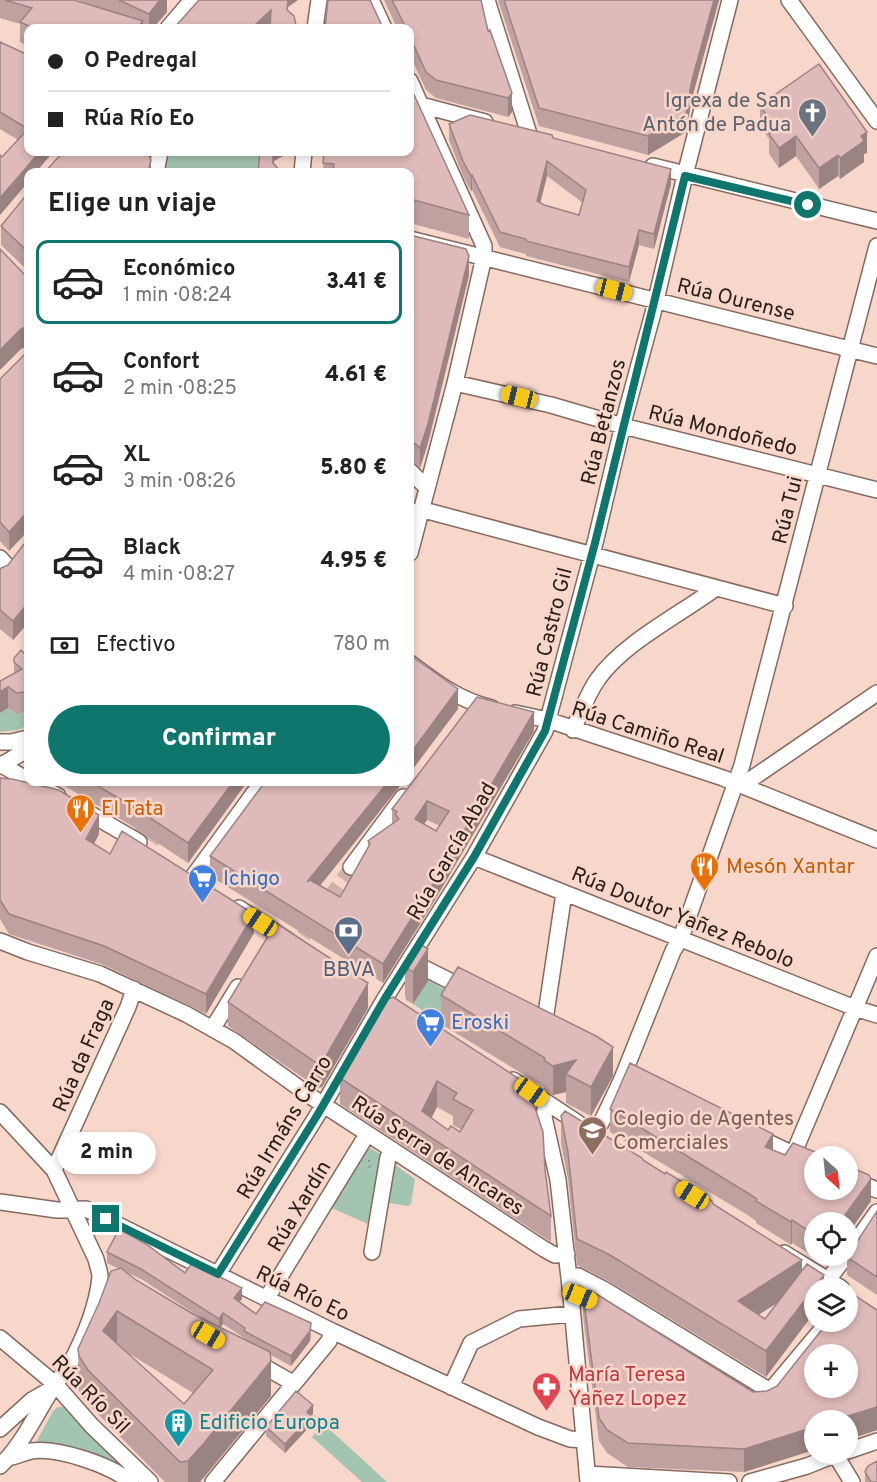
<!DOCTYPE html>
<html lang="es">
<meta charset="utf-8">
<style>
:root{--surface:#fff;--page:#f6f6f6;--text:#222;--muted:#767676;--line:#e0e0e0;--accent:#0f766e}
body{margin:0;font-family:Overpass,sans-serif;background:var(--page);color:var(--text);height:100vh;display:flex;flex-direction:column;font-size:22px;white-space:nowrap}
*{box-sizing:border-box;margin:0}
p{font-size:20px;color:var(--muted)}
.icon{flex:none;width:33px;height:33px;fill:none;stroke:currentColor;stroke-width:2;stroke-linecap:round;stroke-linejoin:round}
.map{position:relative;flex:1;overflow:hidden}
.side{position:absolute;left:24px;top:168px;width:390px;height:618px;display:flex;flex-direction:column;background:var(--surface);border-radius:12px;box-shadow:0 3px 9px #0003}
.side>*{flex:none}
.hud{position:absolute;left:24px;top:24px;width:390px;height:132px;border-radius:12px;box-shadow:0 3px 9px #0003;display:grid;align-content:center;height:132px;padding:0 24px;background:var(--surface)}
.needle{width:39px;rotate:153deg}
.buttons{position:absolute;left:804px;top:1146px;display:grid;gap:12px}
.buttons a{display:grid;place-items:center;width:54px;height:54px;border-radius:50%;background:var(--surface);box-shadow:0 3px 9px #0003;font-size:30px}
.end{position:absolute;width:27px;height:27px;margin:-14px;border:8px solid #0f766e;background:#fff;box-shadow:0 0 0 3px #fff}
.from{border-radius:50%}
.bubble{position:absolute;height:42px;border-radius:21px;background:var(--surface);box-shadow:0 3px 9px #0003;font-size:20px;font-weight:800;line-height:42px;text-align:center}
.car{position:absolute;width:18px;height:36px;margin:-18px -9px;border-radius:8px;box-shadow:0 0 4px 2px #0007;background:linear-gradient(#f5c518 24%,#345 0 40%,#f5c518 0 76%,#345 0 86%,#f5c518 0)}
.hud b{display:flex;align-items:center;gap:21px;height:57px;font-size:22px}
.hud b+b{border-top:2px solid var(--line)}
.hud i{width:15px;height:15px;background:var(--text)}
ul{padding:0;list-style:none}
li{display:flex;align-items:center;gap:18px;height:84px;margin:0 12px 9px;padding:0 12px;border:3px solid transparent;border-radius:12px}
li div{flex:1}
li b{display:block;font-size:22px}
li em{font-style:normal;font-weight:800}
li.active{border-color:var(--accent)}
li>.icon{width:54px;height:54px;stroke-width:1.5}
h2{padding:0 24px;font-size:27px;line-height:72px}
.pay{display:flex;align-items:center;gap:15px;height:66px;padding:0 24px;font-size:22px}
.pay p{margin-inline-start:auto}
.button{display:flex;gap:12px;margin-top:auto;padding:12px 24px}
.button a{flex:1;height:69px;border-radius:36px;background:var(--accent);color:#fff;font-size:24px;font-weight:800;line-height:69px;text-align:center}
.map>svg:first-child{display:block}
.green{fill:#a3c4b0}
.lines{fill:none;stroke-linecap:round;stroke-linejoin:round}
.minor-tunnel{stroke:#cfb2a7;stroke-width:15;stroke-dasharray:15 8;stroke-linecap:butt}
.minor-casing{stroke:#86695f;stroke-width:18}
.path{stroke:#937c74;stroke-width:2;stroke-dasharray:1.5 4.5;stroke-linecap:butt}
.minor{stroke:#fff;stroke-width:15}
.wall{fill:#bfa1a0;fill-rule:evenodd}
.shaded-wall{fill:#9b8382}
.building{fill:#debbba;stroke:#9b8382;stroke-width:1.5;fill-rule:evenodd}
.route{stroke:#0f766e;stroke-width:8}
.labels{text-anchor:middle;stroke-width:5;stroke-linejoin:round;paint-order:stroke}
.worship-label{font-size:21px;fill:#5b616d;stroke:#f8d7cb;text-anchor:end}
.street-label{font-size:21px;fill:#291d19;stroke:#f8d7cb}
.food-label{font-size:21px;fill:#c56008;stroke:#f8d7cb;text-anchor:start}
.shop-label{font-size:21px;fill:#366cbe;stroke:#f8d7cb;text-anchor:start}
.service-label{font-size:21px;fill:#4e5e75;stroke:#f8d7cb}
.education-label{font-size:21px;fill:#785e54;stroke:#f8d7cb;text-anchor:start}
.health-label{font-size:21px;fill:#be3a42;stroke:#f8d7cb;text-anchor:start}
.culture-label{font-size:21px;fill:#0d838f;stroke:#f8d7cb;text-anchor:start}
</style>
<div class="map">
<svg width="877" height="1482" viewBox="0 0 877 1482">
<rect width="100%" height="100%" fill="#f8d7cb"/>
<path class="green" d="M164 152H261L259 172H160Z
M9 707 13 712 20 714 28 708V725L18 730 0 732V713Z
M428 980 458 996 441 1022 413 1004Z
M365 1145 380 1154 381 1160 376 1181 370 1225 325 1205Z
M394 1164 415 1179 411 1204 408 1206 384 1202Z
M58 1407H66L129 1471 35 1444 53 1411Z
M314 1415 387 1482H362L312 1437 317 1431 307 1421Z"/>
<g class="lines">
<path class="minor-tunnel" d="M140 835 155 815 165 823 151 842
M303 936 349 871"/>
<defs>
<path id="minor" d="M371 0 384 28
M487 0 529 134
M789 0 877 121
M168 28 192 0
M315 28 319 0
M410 81 484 246V257L455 383 410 553
M421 105 485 122
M653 166 877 221
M156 172 160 152
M302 172 304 152
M410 239 877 356
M455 383 551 405 623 426 877 490
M410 471 426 487
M420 509 785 606
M0 558 9 568
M410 663C435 682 460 701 492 708
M515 713 548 720 723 778 877 840
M573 730C581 713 587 694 598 679 623 643 681 614 716 588
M0 742H11L28 738
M0 764 28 780
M0 766 20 754 28 746
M32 782 58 796
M745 786 747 782 877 693
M82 809 139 842
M474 857 855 1008 877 1015
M351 867 403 797
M192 878 262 782
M239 908 289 941
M0 941 28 952 100 974 186 1014 234 1041 313 1098 544 1249 555 1255 567 1254
M410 961 466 989
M216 1023 238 987
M544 1027 564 893
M513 1080 578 1123
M546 1103 544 1117 558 1180 571 1296 588 1482
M0 1112 54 1170 96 1259C97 1265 100 1271 100 1277 97 1306 84 1338 70 1364 66 1372 59 1378 54 1386 36 1413 24 1443 0 1466
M594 1133 601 1123 621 1081 673 951 681 938 742 765 877 246
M755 1136 814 1164
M793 1155 877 956
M54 1170 128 1007 134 989
M848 1178 877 1190
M0 1202 57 1210 86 1209 332 1331 538 1427 570 1439 584 1440
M372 1252 388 1157 393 1150
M784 1253 841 1288
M848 1253 877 1212
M218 1274 318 1114 384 1000 474 857 545 731 595 543 625 416 653 313 685 175 730 0
M569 1275 578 1276 605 1290 770 1391 828 1322
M828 1280 846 1256
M270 1293 363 1141
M0 1338 55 1384 92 1426 150 1482
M254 1361 293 1383
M451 1387 471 1343 519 1319 572 1314
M0 1429 32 1400 53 1388
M848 1451 877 1441
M835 1454 852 1482
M8 1458C16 1456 24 1453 31 1451 58 1447 110 1465 131 1482
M587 1474 729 1482
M213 1482 329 1341 332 1331
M750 1482 807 1466 837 1454"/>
</defs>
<use href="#minor" class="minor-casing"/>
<path class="path" d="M369 1160 370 1172"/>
<use href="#minor" class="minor"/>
</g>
<path class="wall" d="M0 0H74L83 3 78 0H167V12L153 28H28V46L20 42V24L0 18Z
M384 0H481L488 31 512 112 508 117 436 98 426 90 410 55V28H397Z
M498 0H719L692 98 686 132 648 155 539 126Z
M0 42 28 55V152H53L28 182 0 215V155L2 157 18 140 0 129Z
M410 86 469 215V239L410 223V172H323L324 152H350L369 153V152H410Z
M760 105 867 153 864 154V162L840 179 838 176 819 189 796 156 779 168 769 154V139L760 126Z
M449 124 553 138 671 184 654 249 639 245 629 282 526 256V254L500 247 472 190 471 191 463 176 449 140ZM547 176 583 203 579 215 544 205 540 203Z
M28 193V268L27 270 1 245V226Z
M410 235 469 275 428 443 420 468 413 462H410Z
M28 351 9 551 0 541V379Z
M28 539V623L13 640 0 629V570L8 565Z
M28 647V705L24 712 17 714 8 708 0 681 14 673V658L24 653Z
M534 731 433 903 383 983 210 876V856L265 782H403L320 885 340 897 368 848V841L392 824V809ZM427 820 440 826 436 831 424 824Z
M0 778 99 834 94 844 110 854 254 933 206 1014 104 965 9 934 0 919Z
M58 782H247L188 863 132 826Z
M405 963 428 981 413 1004 406 1000 405 995Z
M441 995 613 1076 591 1116 566 1103V1092L553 1095 544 1089V1087L441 1024Z
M388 999 545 1170 551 1216V1242L340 1104V1078ZM437 1107 453 1116V1125L462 1130 460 1132 448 1130 431 1118Z
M228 1002 368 1008 322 1087 318 1088 228 1026Z
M610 1109 773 1150 871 1201 814 1222V1256H832L826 1264 792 1243 791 1245 756 1223V1221L746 1214 610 1132Z
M561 1116 643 1160 713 1204 824 1288 766 1377 610 1282 577 1265 568 1179 561 1143ZM779 1301 765 1319 758 1315Z
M877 1211V1295L847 1275V1257Z
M107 1252 185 1273 242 1299 239 1302 256 1314 311 1334 310 1341 291 1366 271 1355V1396L200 1482H165L88 1404 79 1391 78 1349 119 1269 107 1263ZM126 1272 141 1279 200 1317 136 1280ZM223 1324 244 1338V1339L220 1327ZM125 1351 193 1393 184 1404Z
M583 1293 753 1392 767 1391 777 1386 877 1310V1430L744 1472 628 1467 607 1453 599 1441 583 1316Z
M313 1414 311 1416V1425L285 1453 266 1436V1427Z
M865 1472 877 1482H865Z"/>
<path class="shaded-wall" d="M160 0H167V12L153 28H149V14Z
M288 0H298L288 7 287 28Z
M714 0H719L692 98 686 132 648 155V136L692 80Z
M271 10V28H252Z
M143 21V28H137Z
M512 93V112L508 117V98Z
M867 132V153L864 154V162L840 179V158L861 136Z
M796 136V156L779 168V148Z
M39 152H53L36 172H28V182L0 215V198Z
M273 152H285L283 156 274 161 273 172Z
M838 155V176L819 189V168Z
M151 160V172H148Z
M547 161V176L537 216V201Z
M671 169V184L654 249V234Z
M472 175V190L471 191V176Z
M639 230V245L629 282V267Z
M28 249V268L27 270V251Z
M469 256V275L428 443 420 468V448Z
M28 326V346L21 349 0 370V350L21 329Z
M411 480V499L410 505V486Z
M28 511V531L9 551V532Z
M28 603V623L13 640V621Z
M28 673V705L24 712V692L28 685Z
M8 687V708L0 713V692Z
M458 689V709L410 773V754Z
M534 712V731L433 903 383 983V964Z
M233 782H247L188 863V843Z
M388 782H403L307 902V882Z
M427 801V820L415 838V819Z
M99 815V834L86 858V839Z
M254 914V933L206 1014V994Z
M428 949V981L413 1004V972Z
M368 983V1008L322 1087 318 1088V1064Z
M613 1047V1076L591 1116V1087Z
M576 1060 566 1074V1092L553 1095V1066Z
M437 1081V1107L424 1133 422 1111Z
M773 1134V1156L765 1147Z
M871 1179V1201L848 1234V1222H840Z
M792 1220V1243L791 1245V1222Z
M826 1256H832L826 1264Z
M802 1260V1287L738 1328V1301Z
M824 1275V1288H814V1313L766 1377V1351Z
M242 1288V1299L234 1308V1298Z
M117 1311V1346L103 1331Z
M223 1313V1324L219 1329V1319Z
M311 1323 310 1341 291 1366V1356Z
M271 1361V1396L200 1482H188V1461Z
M313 1405V1414L307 1421V1412Z
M877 1407V1430L848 1440V1420H835Z
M311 1416V1425L285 1453V1444Z
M814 1427V1450L744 1472V1449Z"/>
<path class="building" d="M5 0H74L143 21 137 28H33L20 22 32 8Z
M119 0H160L149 14Z
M199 0H288L287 10 294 16 296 25 294 28H270L271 10 252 28H174Z
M328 0H370L383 28H325Z
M392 0H481L488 31 490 30 512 93 508 98 436 80 426 72 410 37V28H406Z
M504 0H714L692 80 686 114 648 136 539 108Z
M0 42 28 55V152H39L26 168 0 198V155L2 157 28 129 0 112Z
M819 64 867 132 861 136 864 141 840 158 838 155 819 168 796 136 779 148 769 134 776 129 760 105Z
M410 86 469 215 410 199V172H333L334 164 323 163 324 152H348L369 153V152H410Z
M470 115 552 135 553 138 671 169 654 234 639 230 629 267 526 241V239L500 232 472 175 471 176 463 161 449 124ZM547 161 586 190 579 215 544 205 537 201Z
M63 152H147L151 160 148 172H45Z
M260 152H273V163L281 172H258Z
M28 193V249L27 251 1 226Z
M410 235 466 249 469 256 428 424 420 448 413 442H410Z
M0 249 25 275 28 274V326L21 329 0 350Z
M28 351V511L9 532 0 522V379Z
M410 472 411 480 410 486Z
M28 539V604V603L13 621 0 610V570L1 568 8 565Z
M28 647V673L27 672 28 678V685L24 692 17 693 8 687 0 692V681L22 669 14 662V658L21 650 24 653Z
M410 655 458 689 410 754Z
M477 697 534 712 433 884 383 964 210 856 265 782H388L307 882 310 880 340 897 370 844 368 841 399 819 395 814 397 812 392 809ZM427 801 449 811 436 831 415 819Z
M0 778 12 779 59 790 99 815 86 839 110 854 122 831 254 914 206 994 104 946 9 914 0 900Z
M91 782H233L188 843 132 806Z
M276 923 368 983 322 1063 318 1064 228 1002Z
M420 944 428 949 413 972 406 967 405 963 416 946Z
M458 967 596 1036 613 1047 591 1087 566 1074 576 1060 553 1066 544 1060 545 1058 441 995Z
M393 997 527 1084 543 1132 545 1170 551 1216 340 1078 388 999ZM437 1081 457 1093 453 1099 473 1110 460 1132 451 1126 448 1130 422 1111Z
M630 1063 773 1134 765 1147 785 1155 793 1143 825 1156H814V1190H848V1166L869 1175 871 1179 840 1222H814V1234L792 1220 791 1222 756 1201 757 1199 746 1192 610 1109Z
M565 1111 642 1158 643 1160 665 1174 666 1172 684 1183 712 1201 713 1204 802 1260 738 1301 765 1319 807 1264 824 1275 766 1351 610 1255 577 1239 568 1152 561 1116Z
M877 1211V1277L847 1257Z
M119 1229 146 1244 185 1273 192 1263 242 1288 234 1298 256 1314 265 1302 311 1323 310 1331 291 1356 244 1331 245 1328 223 1313 219 1319 141 1269 107 1252Z
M121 1268 136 1280 193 1314 270 1352 271 1361 205 1442 188 1461 180 1462 88 1370 79 1356 78 1349 99 1303 111 1271ZM117 1311 213 1370 184 1404 103 1331Z
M590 1290 753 1392 767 1391 777 1386 828 1322H848V1298L851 1293 877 1310V1407L835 1420H814V1427L744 1449 628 1443 607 1430 599 1418 583 1293ZM814 1354H848V1388H814Z
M296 1391 313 1405 307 1412 311 1416 285 1444 266 1427Z
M877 1461V1482H871L865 1472 868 1466Z"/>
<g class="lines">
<path class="route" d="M106 1219 218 1274 318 1114 384 1000 474 857 545 731 595 543 685 176 808 205"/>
</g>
<defs>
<symbol id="church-pin" viewBox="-11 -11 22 30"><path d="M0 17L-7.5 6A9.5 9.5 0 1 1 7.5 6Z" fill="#6b7280" stroke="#f8d7cb"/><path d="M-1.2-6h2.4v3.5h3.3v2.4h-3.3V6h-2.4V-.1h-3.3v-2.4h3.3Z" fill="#fff"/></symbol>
<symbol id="restaurant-pin" viewBox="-11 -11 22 30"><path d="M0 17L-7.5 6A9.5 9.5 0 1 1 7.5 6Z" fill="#e8710a" stroke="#f8d7cb"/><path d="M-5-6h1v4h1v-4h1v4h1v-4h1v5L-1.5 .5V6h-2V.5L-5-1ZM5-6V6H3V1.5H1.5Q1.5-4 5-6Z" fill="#fff"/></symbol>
<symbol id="supermarket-pin" viewBox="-11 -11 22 30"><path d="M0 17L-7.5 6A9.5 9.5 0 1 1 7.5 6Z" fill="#3f7fe0" stroke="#f8d7cb"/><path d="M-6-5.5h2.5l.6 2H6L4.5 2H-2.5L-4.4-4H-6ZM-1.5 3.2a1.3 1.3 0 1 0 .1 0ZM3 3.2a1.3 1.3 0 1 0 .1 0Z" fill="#fff"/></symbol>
<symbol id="bank-pin" viewBox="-11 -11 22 30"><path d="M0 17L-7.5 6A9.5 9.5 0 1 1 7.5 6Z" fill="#5c6f8a" stroke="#f8d7cb"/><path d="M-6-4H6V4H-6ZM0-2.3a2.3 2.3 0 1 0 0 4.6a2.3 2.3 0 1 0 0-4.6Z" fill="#fff"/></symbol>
<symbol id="university-pin" viewBox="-11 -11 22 30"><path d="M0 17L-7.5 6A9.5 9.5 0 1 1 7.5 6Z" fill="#8d6e63" stroke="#f8d7cb"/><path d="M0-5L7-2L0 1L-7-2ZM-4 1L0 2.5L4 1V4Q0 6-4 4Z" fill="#fff"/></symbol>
<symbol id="pharmacy-pin" viewBox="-11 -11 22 30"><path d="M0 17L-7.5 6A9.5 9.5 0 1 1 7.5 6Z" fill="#e0444e" stroke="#f8d7cb"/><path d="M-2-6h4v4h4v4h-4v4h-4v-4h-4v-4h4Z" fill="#fff"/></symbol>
<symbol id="building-pin" viewBox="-11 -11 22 30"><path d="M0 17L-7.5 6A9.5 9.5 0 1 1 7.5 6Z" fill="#0f9aa8" stroke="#f8d7cb"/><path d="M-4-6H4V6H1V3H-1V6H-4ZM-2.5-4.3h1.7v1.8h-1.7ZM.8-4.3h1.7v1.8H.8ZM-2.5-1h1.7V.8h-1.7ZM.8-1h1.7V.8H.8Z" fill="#fff"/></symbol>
</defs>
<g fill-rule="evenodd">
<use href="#church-pin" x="796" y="96" width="33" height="45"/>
<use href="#restaurant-pin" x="64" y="792" width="33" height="45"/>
<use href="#restaurant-pin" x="688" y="850" width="33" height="45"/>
<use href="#supermarket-pin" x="186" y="862" width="33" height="45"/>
<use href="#bank-pin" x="332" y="914" width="33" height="45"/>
<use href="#supermarket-pin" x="414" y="1006" width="33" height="45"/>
<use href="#university-pin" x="576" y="1114" width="33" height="45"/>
<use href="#pharmacy-pin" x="530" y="1370" width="33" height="45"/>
<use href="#building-pin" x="162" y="1406" width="33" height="45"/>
</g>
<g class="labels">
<g class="worship-label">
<text x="791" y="107">Igrexa de San<tspan x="791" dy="24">Antón de Padua</tspan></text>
</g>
<g class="street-label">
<text transform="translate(736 299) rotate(14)" y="7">Rúa Ourense</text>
<text transform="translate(603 422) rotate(-76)" y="7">Rúa Betanzos</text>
<text transform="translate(723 430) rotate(14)" y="7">Rúa Mondoñedo</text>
<text transform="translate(787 510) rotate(-76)" y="7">Rúa Tui</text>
<text transform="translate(549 632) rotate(-76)" y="7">Rúa Castro Gil</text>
<text transform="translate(648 732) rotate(18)" y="7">Rúa Camiño Real</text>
<text transform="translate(451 851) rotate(-60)" y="7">Rúa García Abad</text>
<text transform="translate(683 917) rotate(22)" y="7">Rúa Doutor Yañez Rebolo</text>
<text transform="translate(83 1055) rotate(-66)" y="7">Rúa da Fraga</text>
<text transform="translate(284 1127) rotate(-59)" y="7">Rúa Irmáns Carro</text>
<text transform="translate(438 1155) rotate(33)" y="7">Rúa Serra de Ancares</text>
<text transform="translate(299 1206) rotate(-59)" y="7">Rúa Xardín</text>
<text transform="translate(303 1293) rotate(26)" y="7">Rúa Río Eo</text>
<text transform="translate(91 1394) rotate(45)" y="7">Rúa Río Sil</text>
</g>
<g class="food-label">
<text x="101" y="815">El Tata</text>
<text x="726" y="873">Mesón Xantar</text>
</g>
<g class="shop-label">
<text x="223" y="885">Ichigo</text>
<text x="451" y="1029">Eroski</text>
</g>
<g class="service-label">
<text x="349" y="976">BBVA</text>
</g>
<g class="education-label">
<text x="613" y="1125">Colegio de Agentes<tspan x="613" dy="24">Comerciales</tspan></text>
</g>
<g class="health-label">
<text x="568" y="1381">María Teresa<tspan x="568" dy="24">Yañez Lopez</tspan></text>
</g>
<g class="culture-label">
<text x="199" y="1429">Edificio Europa</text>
</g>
</g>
</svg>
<div class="buttons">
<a><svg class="needle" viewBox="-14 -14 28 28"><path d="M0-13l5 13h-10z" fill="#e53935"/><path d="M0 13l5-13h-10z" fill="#767676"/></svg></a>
<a><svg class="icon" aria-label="locate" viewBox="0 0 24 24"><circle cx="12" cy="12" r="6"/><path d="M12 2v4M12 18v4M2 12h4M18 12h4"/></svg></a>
<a><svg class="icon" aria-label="layers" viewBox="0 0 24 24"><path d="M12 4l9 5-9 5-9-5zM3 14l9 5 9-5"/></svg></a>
<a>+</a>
<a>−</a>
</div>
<i class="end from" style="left:808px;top:205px"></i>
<i class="end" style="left:106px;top:1219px"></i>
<div class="bubble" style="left:57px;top:1132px;width:99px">2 min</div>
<i class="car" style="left:614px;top:290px;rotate:104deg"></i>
<i class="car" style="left:519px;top:397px;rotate:284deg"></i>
<i class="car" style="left:260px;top:922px;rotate:303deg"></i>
<i class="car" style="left:531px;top:1092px;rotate:125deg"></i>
<i class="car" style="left:692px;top:1195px;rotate:302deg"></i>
<i class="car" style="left:580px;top:1296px;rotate:112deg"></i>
<i class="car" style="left:208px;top:1335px;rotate:120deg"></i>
<div class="hud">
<b><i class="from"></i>O Pedregal</b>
<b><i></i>Rúa Río Eo</b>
</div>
<section class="side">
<h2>Elige un viaje</h2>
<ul>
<li class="active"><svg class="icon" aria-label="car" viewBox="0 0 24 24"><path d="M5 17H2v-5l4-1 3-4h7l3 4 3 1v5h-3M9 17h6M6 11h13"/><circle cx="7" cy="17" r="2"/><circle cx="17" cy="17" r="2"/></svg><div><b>Económico</b><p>1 min · 08:24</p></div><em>3.41 €</em></li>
<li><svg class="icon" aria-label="car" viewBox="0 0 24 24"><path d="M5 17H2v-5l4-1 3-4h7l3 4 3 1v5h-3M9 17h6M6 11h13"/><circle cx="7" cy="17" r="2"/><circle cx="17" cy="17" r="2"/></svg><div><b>Confort</b><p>2 min · 08:25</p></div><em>4.61 €</em></li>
<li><svg class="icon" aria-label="car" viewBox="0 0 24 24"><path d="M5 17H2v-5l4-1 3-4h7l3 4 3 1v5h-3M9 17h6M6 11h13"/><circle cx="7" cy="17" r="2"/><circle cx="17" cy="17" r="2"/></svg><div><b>XL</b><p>3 min · 08:26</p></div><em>5.80 €</em></li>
<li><svg class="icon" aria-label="car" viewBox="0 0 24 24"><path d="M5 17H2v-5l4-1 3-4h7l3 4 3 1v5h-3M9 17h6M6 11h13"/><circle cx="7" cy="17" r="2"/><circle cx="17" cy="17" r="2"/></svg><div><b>Black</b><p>4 min · 08:27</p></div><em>4.95 €</em></li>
</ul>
<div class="pay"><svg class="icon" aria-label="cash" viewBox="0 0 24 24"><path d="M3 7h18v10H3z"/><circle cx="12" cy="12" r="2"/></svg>Efectivo<p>780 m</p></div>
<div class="button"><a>Confirmar</a></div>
</section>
</div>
